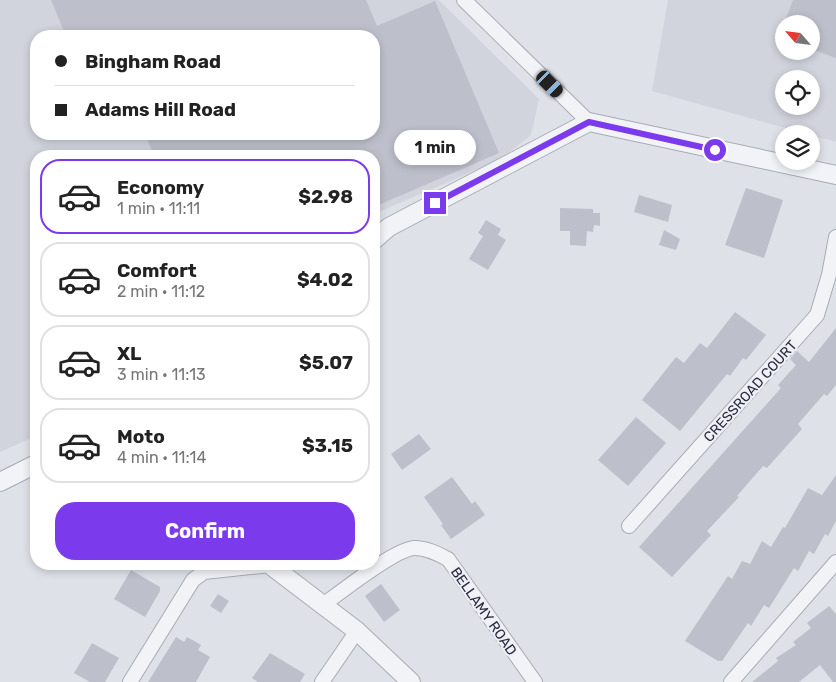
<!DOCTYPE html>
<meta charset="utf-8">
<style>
:root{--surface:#fff;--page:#f6f6f6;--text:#222;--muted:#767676;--line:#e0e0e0;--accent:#7c3aed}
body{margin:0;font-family:Rubik,sans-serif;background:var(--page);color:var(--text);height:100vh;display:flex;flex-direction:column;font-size:19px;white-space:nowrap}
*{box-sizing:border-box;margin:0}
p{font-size:16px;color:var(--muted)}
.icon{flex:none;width:28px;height:28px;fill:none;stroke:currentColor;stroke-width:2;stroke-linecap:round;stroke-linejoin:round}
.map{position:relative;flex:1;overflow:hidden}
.details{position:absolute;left:30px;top:150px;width:350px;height:420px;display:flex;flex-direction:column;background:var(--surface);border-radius:20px;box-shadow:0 2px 8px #0003}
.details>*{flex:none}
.banner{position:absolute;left:30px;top:30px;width:350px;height:110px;border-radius:20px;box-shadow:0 2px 8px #0003;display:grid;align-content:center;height:110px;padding:0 25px;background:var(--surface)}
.needle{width:32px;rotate:298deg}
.buttons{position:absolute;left:775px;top:15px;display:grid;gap:10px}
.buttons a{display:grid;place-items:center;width:45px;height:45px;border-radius:50%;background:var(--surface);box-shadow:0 2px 8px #0003;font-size:25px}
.end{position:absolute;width:22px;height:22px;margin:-11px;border:6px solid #7c3aed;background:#fff;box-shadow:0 0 0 2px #fff}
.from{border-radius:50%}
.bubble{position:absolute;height:35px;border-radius:18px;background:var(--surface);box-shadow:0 2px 8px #0003;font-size:16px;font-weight:700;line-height:35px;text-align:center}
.car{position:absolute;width:15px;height:30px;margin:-15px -8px;border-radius:6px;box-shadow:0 0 4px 1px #0007;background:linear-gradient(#222 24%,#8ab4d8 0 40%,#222 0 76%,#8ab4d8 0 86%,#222 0)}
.banner b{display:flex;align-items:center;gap:18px;height:48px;font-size:19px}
.banner b+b{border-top:1px solid var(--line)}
.banner i{width:12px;height:12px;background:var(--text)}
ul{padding:9px 0 0;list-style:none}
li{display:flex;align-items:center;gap:15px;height:75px;margin:0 10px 8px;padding:0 15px;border:2px solid var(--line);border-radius:20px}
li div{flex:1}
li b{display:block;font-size:19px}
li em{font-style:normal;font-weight:700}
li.current{border-color:var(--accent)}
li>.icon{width:45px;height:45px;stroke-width:1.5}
.action{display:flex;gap:10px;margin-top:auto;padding:10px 25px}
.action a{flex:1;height:58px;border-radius:20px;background:var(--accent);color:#fff;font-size:20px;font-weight:700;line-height:58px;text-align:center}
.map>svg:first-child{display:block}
.built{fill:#d1d3dd;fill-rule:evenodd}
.building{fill:#bdbfcb}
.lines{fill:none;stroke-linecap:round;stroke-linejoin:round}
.minor-casing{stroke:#a8abb5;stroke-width:16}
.tertiary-casing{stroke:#a8abb5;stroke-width:20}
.minor{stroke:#f2f3f7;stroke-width:14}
.tertiary{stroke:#f2f3f7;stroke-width:18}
.route{stroke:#7c3aed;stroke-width:6}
.labels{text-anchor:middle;stroke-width:4.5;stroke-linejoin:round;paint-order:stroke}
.street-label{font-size:14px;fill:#282c3f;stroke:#eff0f6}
</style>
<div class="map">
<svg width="836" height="682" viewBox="0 0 836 682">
<rect width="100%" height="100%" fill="#dfe1e8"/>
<path class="built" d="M0 0H439L539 99 531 135 499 160 374 214V156H36V436L0 452ZM36 36H374V134H36Z
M668 0H836V142L652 91ZM784 24H811V51H784ZM784 79H811V106H784Z"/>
<path class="building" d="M51 0H366L377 26 435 1 499 153 374 207V156H154L145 134H374V36H181L179 31 166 36H66Z
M793 0H836V58L811 49V24H784Z
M746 188 783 200 764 258 725 245Z
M639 195 672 205 668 222 634 212Z
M560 208 593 209V213H600V226L594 225 593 232 587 231 586 246 570 245V231H560Z
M486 220 501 229 498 235 506 240 488 270 469 259 483 236 478 233Z
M664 230 680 239 676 250 659 245Z
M735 312 766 335 746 360 743 358 730 376 727 374 680 431 642 400 676 357 684 363 700 343 707 348Z
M836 328V385L827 396 824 394 798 424 802 429 767 468 763 466 737 496 739 497 707 531 711 535 672 577 639 547 781 388 778 385 796 365 790 359 797 351 809 362Z
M636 417 666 443 628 486 598 460Z
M419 434 431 449 402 470 391 454Z
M836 475V521L828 536 825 534 814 554 809 551 798 571 794 568 769 608 764 605 751 626 748 623 722 661H718L685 641 728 576 732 579 742 561 750 564 762 541 771 547 783 527 785 528 808 488 822 495Z
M452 477 472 504 475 501 485 515 451 539 441 525 443 524 424 497Z
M131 570 160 587V591L145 617 114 599Z
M381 584 400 610 384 622 365 596Z
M218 594 229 601 221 613 210 606Z
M829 606 836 614V682H833L820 665 799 682H752L778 661 776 658 796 645 793 642 811 628 807 623Z
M176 637 184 642 187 637 201 645 198 650 210 657 196 682H148Z
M92 643 119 658 105 682H90L74 673Z
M270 653 305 674 300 682H258L252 678Z"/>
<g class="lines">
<defs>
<path id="minor" d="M464 0 589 122
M629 526 817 315 829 275 836 237
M323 605C341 592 396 548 415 548 427 548 438 554 448 559L535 682
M130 682 193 580 204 572 271 565
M322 682 357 631
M731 682 836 562"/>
<path id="tertiary" d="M374 240 389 227 589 122 836 175
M0 482 36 464
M269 564 357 631 411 682"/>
</defs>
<use href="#minor" class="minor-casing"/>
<use href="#tertiary" class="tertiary-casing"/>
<use href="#minor" class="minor"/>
<use href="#tertiary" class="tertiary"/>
</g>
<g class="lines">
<path class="route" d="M435 203 589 122 715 150"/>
</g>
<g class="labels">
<g class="street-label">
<text transform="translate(750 391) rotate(-48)" y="5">CRESSROAD COURT</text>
<text transform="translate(484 611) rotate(55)" y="5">BELLAMY ROAD</text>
</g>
</g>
</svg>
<div class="buttons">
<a><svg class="needle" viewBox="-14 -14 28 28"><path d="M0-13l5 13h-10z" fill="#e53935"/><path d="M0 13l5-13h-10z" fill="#767676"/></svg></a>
<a><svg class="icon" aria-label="locate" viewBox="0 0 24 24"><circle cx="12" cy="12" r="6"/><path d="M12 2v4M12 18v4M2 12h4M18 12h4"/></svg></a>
<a><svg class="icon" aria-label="layers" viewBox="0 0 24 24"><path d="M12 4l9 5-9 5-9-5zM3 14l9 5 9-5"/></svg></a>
</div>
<i class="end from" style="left:715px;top:150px"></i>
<i class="end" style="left:435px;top:203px"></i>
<div class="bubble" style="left:394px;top:130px;width:82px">1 min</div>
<i class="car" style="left:550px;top:84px;rotate:135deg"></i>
<div class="banner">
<b><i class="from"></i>Bingham Road</b>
<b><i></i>Adams Hill Road</b>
</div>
<section class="details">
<ul>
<li class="current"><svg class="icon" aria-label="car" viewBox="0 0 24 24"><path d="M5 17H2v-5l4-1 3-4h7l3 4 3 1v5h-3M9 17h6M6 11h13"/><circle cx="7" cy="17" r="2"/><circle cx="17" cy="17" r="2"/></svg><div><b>Economy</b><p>1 min · 11:11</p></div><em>$2.98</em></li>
<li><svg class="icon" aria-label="car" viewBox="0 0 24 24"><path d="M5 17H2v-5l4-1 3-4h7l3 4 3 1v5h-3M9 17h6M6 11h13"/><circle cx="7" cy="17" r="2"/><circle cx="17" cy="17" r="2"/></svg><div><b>Comfort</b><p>2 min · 11:12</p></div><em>$4.02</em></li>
<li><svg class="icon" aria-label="car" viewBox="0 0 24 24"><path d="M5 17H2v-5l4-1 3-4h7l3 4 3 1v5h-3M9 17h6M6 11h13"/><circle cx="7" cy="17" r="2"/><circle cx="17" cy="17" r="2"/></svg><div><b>XL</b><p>3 min · 11:13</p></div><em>$5.07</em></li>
<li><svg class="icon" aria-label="car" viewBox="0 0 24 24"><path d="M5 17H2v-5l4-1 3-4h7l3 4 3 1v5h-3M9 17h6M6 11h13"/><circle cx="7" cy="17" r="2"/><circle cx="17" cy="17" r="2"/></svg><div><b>Moto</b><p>4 min · 11:14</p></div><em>$3.15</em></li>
</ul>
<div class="action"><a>Confirm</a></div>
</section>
</div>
